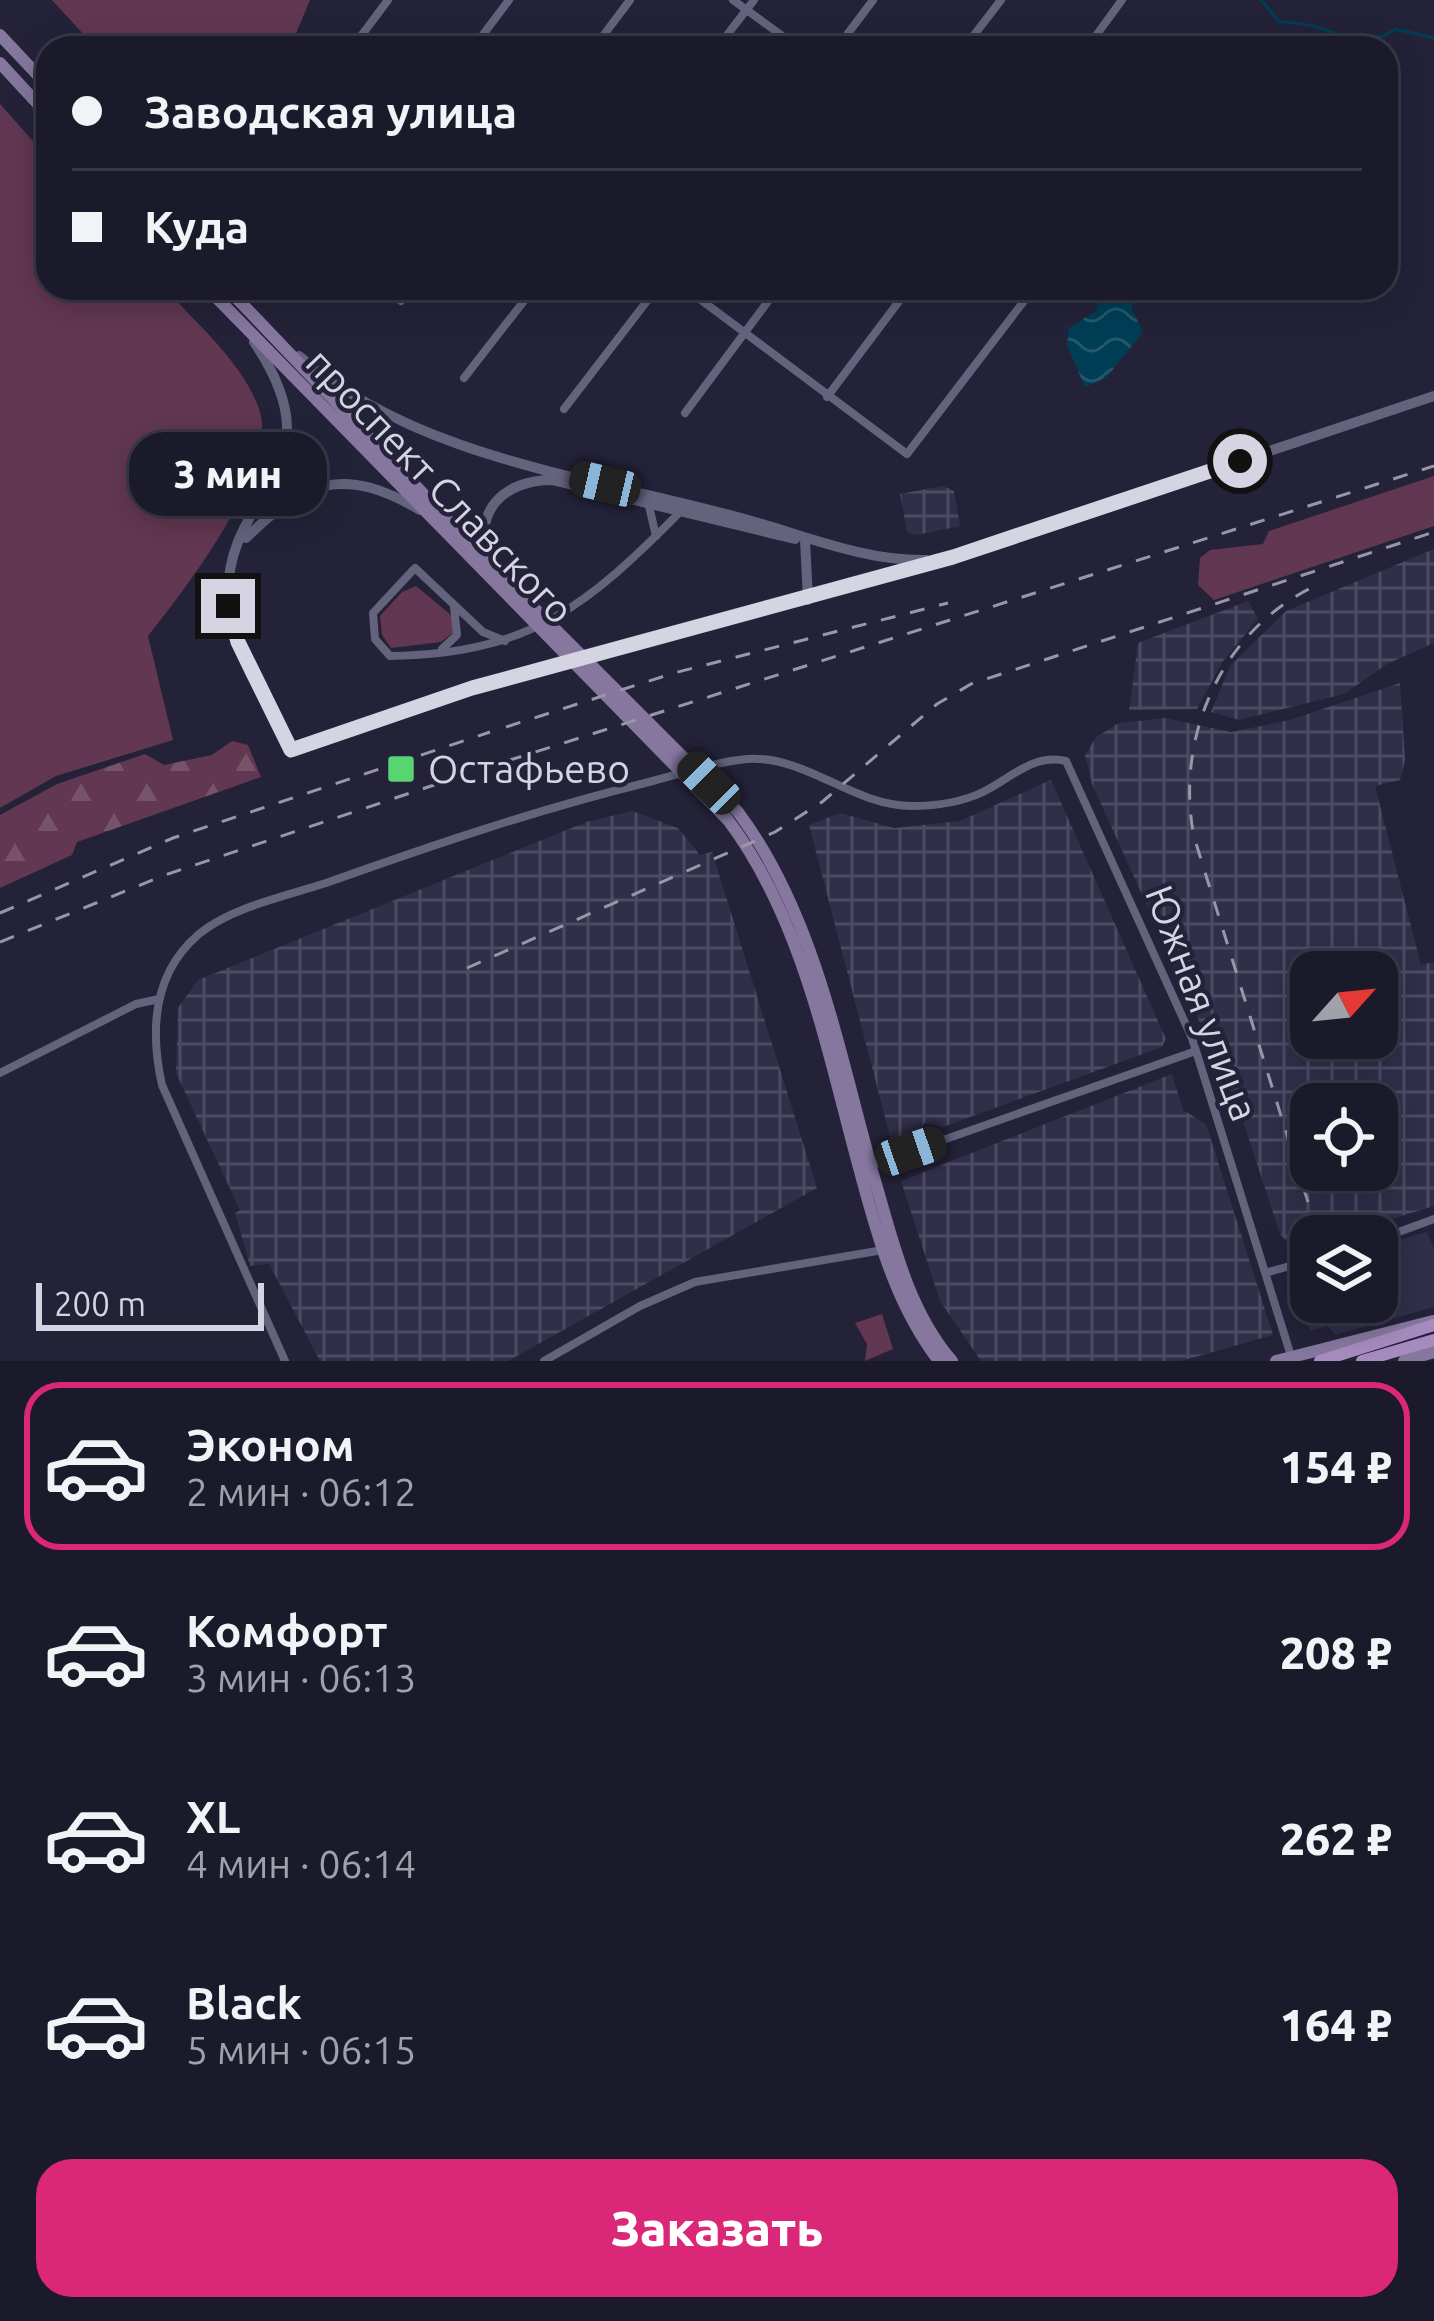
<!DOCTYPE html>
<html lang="ru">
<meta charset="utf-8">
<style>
:root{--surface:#1b1a2b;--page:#242333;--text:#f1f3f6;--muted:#a0a1a9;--line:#393847;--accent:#db2777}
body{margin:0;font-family:Ubuntu,sans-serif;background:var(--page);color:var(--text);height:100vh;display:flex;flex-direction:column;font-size:45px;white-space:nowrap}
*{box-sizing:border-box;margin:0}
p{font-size:39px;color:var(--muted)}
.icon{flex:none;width:66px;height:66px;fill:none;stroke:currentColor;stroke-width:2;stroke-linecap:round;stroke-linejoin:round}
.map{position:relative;height:1361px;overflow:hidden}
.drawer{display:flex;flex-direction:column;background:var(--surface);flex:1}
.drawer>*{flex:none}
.hud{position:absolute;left:36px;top:36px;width:1362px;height:264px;border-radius:36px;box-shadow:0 6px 30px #0003,0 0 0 3px var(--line);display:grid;align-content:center;height:264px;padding:0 36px;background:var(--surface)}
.needle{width:78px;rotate:63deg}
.fabs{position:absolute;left:1290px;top:951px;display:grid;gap:24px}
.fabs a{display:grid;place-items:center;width:108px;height:108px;border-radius:24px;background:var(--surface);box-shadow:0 6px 30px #0003,0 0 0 3px var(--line);font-size:60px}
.scale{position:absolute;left:36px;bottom:30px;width:228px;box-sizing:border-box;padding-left:12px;border:6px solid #d4d4e3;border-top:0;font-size:33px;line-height:42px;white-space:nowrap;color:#d4d4e3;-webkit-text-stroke:9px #242239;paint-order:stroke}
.end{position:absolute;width:54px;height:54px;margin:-27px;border:15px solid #d4d4e3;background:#111;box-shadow:0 0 0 6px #111}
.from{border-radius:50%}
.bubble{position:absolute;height:84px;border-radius:36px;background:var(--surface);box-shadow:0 6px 30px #0003,0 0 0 3px var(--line);font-size:39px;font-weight:800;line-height:84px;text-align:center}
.car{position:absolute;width:36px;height:72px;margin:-36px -18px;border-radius:15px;box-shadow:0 0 9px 3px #0007;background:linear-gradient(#222 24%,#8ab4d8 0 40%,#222 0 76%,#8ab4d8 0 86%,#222 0)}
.hud b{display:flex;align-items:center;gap:42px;height:114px;font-size:45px}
.hud b+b{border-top:3px solid var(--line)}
.hud i{width:30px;height:30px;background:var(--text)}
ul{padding:21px 0 0;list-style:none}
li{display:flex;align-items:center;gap:36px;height:168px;margin:0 24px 18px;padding:0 12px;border:6px solid transparent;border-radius:36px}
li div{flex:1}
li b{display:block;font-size:45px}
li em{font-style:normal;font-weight:800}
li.active{border-color:var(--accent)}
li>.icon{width:108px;height:108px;stroke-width:1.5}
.button{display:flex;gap:24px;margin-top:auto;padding:24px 36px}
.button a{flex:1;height:138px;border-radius:36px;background:var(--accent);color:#fff;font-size:48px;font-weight:800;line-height:138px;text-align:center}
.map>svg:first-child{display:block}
.built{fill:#302e49}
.industrial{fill:url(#industrial-grid);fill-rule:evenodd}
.grass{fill:#613751}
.forest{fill:url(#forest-firs)}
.water{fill:url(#water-waves)}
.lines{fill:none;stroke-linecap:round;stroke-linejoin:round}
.stream{stroke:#003e55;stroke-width:3}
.minor{stroke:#64637e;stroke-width:8}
.tertiary{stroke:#64637e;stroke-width:10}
.secondary{stroke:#85779e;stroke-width:12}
.primary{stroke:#a68bbe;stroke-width:12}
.rail{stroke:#9897a9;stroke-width:3;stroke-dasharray:15 15;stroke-linecap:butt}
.route{stroke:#d4d4e3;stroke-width:15}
.poi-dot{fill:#57d570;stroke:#242239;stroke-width:4.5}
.labels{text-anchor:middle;stroke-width:9;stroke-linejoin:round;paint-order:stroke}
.street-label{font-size:39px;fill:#d4d4e3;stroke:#242239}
.poi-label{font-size:39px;fill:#d4d4e3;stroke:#242239;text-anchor:start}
</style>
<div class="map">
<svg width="1434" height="1361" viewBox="0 0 1434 1361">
<defs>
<pattern id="industrial-grid" width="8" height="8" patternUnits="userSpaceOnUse" patternTransform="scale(3)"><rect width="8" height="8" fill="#302e49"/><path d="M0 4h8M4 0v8" fill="none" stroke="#4d4b63"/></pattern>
<pattern id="forest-firs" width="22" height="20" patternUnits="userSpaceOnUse" patternTransform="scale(3)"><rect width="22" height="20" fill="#613751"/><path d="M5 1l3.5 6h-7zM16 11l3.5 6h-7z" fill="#77536a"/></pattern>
<pattern id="water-waves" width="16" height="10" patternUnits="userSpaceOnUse" patternTransform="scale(3)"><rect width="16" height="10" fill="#003e55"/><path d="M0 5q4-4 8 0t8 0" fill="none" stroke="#24596d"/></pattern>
</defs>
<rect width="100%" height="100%" fill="#242239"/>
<path class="built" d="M1427 1232 1434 1249V1307L1335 1335 1328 1326 1310 1331 1292 1270 1311 1265V1302H1377V1246Z"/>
<path class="industrial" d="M943 486 954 491 960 526 917 535 907 532 900 494Z
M1434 549V643L1387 664 1344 694 1239 720 1211 712 1230 666 1286 611Z
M1248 601 1258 619 1223 661 1197 709 1129 710 1138 643Z
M1400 683 1405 760 1400 780 1375 786 1421 965 1434 962V1206L1337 1236H1311V1244L1294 1249 1280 1234 1239 1109 1092 784 1085 755 1096 737 1119 723 1165 718 1231 732 1290 720ZM1311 972H1377V1038H1311ZM1311 1104H1377V1170H1311Z
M1051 780 1166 1039 1162 1047 943 1127 924 1123 920 1134 892 1144 809 825 840 813 894 828 960 821Z
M632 811 678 828 700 855 712 852 817 1188 508 1361H320L269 1264 250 1266 235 1213 240 1210 176 1073 178 1008 198 980 586 822Z
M1172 1074 1183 1110 1206 1124 1273 1335 1181 1361H981L940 1301 901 1181Z"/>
<path class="grass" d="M52 0H310L290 48H96Z
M0 104 48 158V288H165C196 324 245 364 260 412 277 470 184 591 148 636L173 740 56 776 0 808Z
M1434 476V526L1214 600 1198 585 1200 558 1210 550 1263 544 1269 531Z
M416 586 452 616 454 632 441 642 391 648 382 635 380 616 402 592Z
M882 1314 893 1349 865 1361 867 1344 855 1323Z"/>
<path class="forest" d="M232 741 248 745 261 777 77 842 72 855 0 888V815L57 784 145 754 164 765 212 755Z"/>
<path class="water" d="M1100 288H1134L1132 309 1143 332 1106 378 1085 387 1067 345 1069 328 1096 311Z"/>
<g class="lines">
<path class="stream" d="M1261 0 1280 22C1321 23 1326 34 1362 40L1370 35 1383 37 1395 29 1434 38"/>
<path class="minor" d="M733 0 799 48
M352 48 388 0
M473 48 509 0
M594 48 630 0
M717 48 754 0
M821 48 844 37
M837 48 873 0
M964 48 1001 0
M1087 48 1122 0
M685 288 907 454 1034 288
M401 301 411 288
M464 378 534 288
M827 397 909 288
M564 409 657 288
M685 413 778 288
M649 506 656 536
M505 641 483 632 415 568 373 613 375 639 390 656C531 654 588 605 683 509
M442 649 457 635 454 607
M0 1073 136 1004 159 999
M872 1165 1196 1051
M1377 1240 1434 1219
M1265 1273 1311 1260
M285 1361 162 1085C150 1031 153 973 199 934 232 907 286 896 326 883 433 845 539 809 649 782 680 774 715 762 747 759 807 755 852 806 912 806 935 806 962 802 983 792 1010 779 1033 753 1066 761L1192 1038 1291 1356
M544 1361 640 1306 695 1282 883 1250"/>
<path class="tertiary" d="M254 342C342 472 226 487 228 597 228 649 269 704 291 750L473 688 953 557 1434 396
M299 356C423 463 604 478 755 522 811 538 867 561 926 560
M246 538C306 479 345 466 420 510
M805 540 808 600
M490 560C471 510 505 480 552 480L795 539"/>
<path class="secondary" d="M0 35 48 86
M0 63 48 115
M207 288 728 820C806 924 829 1062 864 1186 881 1248 899 1309 939 1361
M227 288 493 567 738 812C817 918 840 1059 876 1184 894 1246 909 1311 952 1361
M1276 1361 1433 1321
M1404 1361 1434 1352"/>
<path class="primary" d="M1320 1361 1434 1325
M1362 1361 1434 1340"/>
<path class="rail" d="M506 727 674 673 948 603
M507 761 1434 466
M0 913 173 838 490 732
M0 942 165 875 503 762
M467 968 775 832 822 802 937 704 971 684 1434 532
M1308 1202 1194 837C1174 736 1223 625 1322 583"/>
</g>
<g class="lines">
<path class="route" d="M228 606 238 642 291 750 472 688 953 557 1240 461"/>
</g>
<rect class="poi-dot" x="386" y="754" width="30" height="30" rx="6"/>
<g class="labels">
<g class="street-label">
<text transform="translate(440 486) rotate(46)" y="14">проспект Славского</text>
<text transform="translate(1202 1003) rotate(69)" y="14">Южная улица</text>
</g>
<g class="poi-label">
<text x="428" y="783">Остафьево</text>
</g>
</g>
</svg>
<div class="fabs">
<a><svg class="needle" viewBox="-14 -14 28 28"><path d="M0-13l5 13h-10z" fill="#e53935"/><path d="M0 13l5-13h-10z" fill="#a0a1a9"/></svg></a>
<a><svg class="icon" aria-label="locate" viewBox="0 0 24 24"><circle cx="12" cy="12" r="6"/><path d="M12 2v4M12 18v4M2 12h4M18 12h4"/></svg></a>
<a><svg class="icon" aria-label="layers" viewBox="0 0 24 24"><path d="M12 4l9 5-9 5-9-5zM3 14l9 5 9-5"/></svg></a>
</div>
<div class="scale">200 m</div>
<i class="end from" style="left:1240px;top:461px"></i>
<i class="end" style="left:228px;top:606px"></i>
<div class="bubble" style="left:129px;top:432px;width:198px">3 мин</div>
<i class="car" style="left:605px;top:484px;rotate:283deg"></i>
<i class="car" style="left:709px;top:783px;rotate:315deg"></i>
<i class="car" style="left:911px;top:1151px;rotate:71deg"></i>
<div class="hud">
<b><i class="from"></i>Заводская улица</b>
<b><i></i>Куда</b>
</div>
</div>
<section class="drawer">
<ul>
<li class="active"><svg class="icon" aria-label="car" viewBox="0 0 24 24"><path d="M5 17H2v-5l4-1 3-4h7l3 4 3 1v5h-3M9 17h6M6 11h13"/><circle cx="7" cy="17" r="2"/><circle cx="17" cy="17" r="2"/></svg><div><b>Эконом</b><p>2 мин · 06:12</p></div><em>154 ₽</em></li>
<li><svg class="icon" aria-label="car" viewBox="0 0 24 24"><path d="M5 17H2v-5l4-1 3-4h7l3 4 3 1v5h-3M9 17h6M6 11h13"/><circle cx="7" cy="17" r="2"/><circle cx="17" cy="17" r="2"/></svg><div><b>Комфорт</b><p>3 мин · 06:13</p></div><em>208 ₽</em></li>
<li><svg class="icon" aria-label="car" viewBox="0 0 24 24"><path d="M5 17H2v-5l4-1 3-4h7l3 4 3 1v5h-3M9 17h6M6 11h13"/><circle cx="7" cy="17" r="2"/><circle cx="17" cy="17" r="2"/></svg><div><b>XL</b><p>4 мин · 06:14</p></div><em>262 ₽</em></li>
<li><svg class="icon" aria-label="car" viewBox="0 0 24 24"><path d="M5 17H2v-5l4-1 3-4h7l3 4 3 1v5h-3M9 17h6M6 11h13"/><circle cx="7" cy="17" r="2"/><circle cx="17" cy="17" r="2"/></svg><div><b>Black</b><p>5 мин · 06:15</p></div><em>164 ₽</em></li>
</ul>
<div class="button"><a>Заказать</a></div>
</section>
